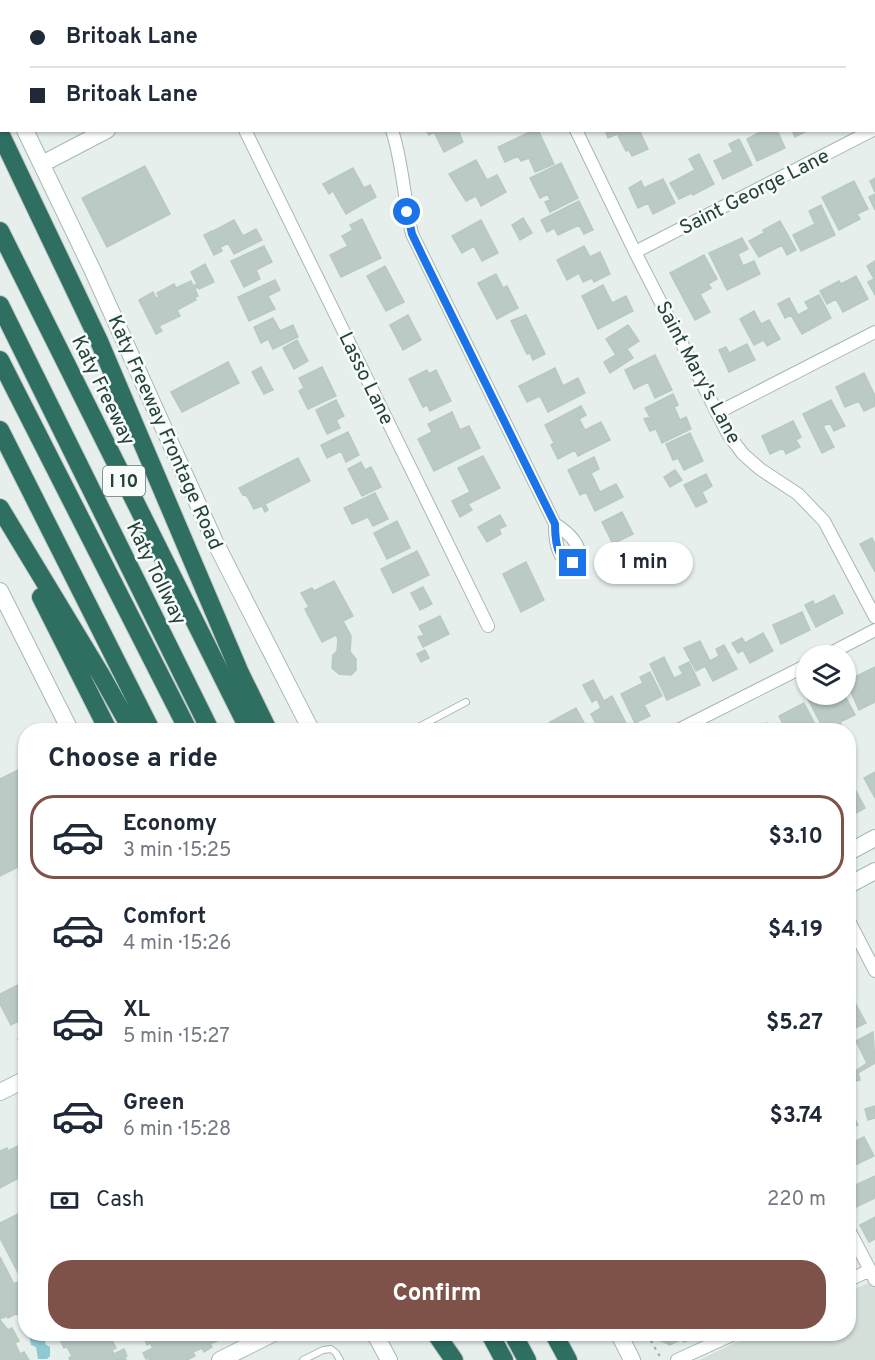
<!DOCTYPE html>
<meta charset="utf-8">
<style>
:root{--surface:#fff;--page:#f6f6f7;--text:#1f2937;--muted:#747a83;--line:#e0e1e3;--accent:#7f5249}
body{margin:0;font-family:Overpass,sans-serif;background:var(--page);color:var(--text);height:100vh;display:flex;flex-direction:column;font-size:22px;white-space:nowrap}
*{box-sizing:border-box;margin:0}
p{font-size:20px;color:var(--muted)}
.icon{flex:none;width:33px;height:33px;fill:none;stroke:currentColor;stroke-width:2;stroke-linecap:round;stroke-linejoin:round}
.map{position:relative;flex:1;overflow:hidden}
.details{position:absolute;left:18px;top:723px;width:838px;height:618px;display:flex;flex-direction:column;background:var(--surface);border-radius:24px;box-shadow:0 2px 4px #0004}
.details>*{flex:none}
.top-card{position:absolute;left:0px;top:0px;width:876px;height:132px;box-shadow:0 2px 4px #0004;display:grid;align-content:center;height:132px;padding:0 30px;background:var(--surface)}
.tools{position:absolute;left:796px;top:645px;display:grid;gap:12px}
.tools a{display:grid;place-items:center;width:60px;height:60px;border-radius:50%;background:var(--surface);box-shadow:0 2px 4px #0004;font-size:30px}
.end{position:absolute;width:27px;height:27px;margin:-14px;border:8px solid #1a73e8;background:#fff;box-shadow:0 0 0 3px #fff}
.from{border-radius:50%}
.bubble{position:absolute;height:42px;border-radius:21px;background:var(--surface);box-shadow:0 2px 4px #0004;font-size:20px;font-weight:700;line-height:42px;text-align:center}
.top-card b{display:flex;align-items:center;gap:21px;height:57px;font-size:22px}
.top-card b+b{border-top:2px solid var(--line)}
.top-card i{width:15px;height:15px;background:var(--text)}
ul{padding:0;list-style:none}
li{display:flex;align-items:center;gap:18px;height:84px;margin:0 12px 9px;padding:0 18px;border:3px solid transparent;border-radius:24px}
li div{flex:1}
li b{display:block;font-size:22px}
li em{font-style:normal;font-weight:700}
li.current{border-color:var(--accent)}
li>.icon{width:54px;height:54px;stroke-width:1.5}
h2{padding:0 30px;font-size:27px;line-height:72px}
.pay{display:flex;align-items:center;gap:15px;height:66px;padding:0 30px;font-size:22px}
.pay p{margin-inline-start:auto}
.primary-button{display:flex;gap:12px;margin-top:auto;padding:12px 30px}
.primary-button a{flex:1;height:69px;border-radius:24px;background:var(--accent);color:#fff;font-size:24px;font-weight:700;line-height:69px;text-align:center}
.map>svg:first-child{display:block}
.built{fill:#d4dfda}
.water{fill:#8ec9d4}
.building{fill:#bbcac4;stroke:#b8c9c2;stroke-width:1.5}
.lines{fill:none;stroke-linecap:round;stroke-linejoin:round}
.lane-casing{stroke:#a8b8b2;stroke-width:8}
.street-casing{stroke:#a8b8b2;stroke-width:14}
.secondary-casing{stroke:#a4bbb3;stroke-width:18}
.highway-casing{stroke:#c2cac8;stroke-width:20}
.path{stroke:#86b3a5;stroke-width:2;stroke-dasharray:3 4.5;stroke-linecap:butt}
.lane{stroke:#fff;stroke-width:6}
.street{stroke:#fff;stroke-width:12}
.secondary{stroke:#fff;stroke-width:16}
.highway{stroke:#2f6f62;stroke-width:18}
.route{stroke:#1a73e8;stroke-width:8}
.labels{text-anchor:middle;stroke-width:5;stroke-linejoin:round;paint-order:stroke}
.shield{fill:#f7fbf9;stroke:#637a73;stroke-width:1.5}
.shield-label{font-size:18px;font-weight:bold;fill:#24423a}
.street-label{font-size:20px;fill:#24423a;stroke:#f7fbf9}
</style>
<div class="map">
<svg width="875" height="1360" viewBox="0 0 875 1360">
<rect width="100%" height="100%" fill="#e6efeb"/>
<path class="built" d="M875 1280V1360H699L754 1334H849V1292Z"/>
<path class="water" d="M29 1334C37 1333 41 1333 46 1339L45 1344 50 1347V1356L47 1359H38L36 1347 31 1345Z"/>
<path class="building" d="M8 0H55L56 2H9Z
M636 0H666V2H637Z
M426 130H458L463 142 444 152 434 132 429 135Z
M534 130H538L554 164 535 172 529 158 521 161 518 156 505 162 498 147Z
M605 130H639L648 149 632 156 629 150 626 151 617 134 608 138Z
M764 130H777L785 148 757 161 747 139Z
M792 130H808L795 137Z
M739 139 752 165 723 179 714 161 733 152 729 144Z
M699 154 714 184 693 195 692 193 679 199 670 183 695 170 689 159Z
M476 160 487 180 497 175 506 192 481 206 476 196 466 201 449 174Z
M561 163 578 198 550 212 545 202 550 200 548 194 540 198 530 178Z
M145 166 170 214 107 247 82 198Z
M353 168 364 188 370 185 376 197 346 214 333 191 329 194 323 184Z
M875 178V192L870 181Z
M663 179 675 203 653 214 648 203 638 208 629 188 641 181 644 188Z
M854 181 868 209 857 214 860 219 839 230 822 197Z
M875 194V210L869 197Z
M579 201 593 230 584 234 579 225 558 235 554 228 547 232 541 220Z
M821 205 835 235 801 251 793 235 815 224 809 211Z
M523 218 532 233 520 240 512 225Z
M362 219 381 258 341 277 330 255 348 246 342 236 353 230 350 225Z
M234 220 243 236 256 229 262 240 234 254 228 243 221 247 213 231Z
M481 220 498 253 482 261 474 246 462 253 452 236Z
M780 221 796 250 787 255 782 245 759 257 749 241 764 233 763 230Z
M212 231 222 251 214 255 204 235Z
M742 238 748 249 738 254 743 266 754 261 760 274 727 290 709 253Z
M264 246 272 262 256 270 260 279 244 287 231 261Z
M584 246 590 257 600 252 610 274 594 282 592 278 583 282 579 273 567 280 557 260Z
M704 255 717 279 708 284 711 288 700 294 710 312 695 320 670 273Z
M875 261V295L868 282 874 279 867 266Z
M205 264 214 282 199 289 198 287 195 289 198 296 195 297 196 300 177 310 180 316 159 326 162 331 156 334 139 300 153 292 156 298 159 297 157 293 174 284 176 288 191 281 193 286 197 284 191 272Z
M385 266 404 302 386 311 367 276Z
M496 274 503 288 507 286 518 308 497 319 478 283Z
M856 276 868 299 843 312 836 299 827 304 820 291 839 281 841 284Z
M275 280 280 290 268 296 275 309 249 321 238 297Z
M603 285 612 303 626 296 633 311 598 329 582 296Z
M819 295 831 318 802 334 791 315 785 318 778 304 789 298 798 315 809 309 805 302Z
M754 311 761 324 769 320 780 339 767 346 764 340 754 345 740 319Z
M408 315 421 340 403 350 390 325Z
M526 315 545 354 533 360 530 353 527 354 511 321Z
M273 318 280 331 293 325 298 337 273 349 268 339 261 343 254 327Z
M628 325 639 341 627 349 633 358 610 373 604 362 616 355 606 339Z
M297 340 308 361 294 369 283 348Z
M747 344 755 360 729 372 719 350 726 347 729 353Z
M655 355 672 390 655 398 648 382 634 389 625 370Z
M228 362 239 383 182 412 171 392Z
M261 367 273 390 264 394 252 372Z
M322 367 336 396 308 409 299 391 304 388 299 378Z
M555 368 563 386 578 378 585 393 548 412 540 396 527 402 519 386Z
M427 370 429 374 436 370 451 401 430 411 427 405 423 407 409 379Z
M864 373 875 396V406L864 411 859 401 845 407 836 387Z
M673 394 678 405 674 407 680 420 686 417 691 429 662 443 656 429 650 431 644 419 650 417 645 408Z
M336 400 344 416 336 420 340 428 327 434 316 410Z
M831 400 845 426 834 431 830 423 823 426 834 447 822 453 803 414Z
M581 406 586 415 579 419 585 430 601 422 610 440 578 456 575 450 558 459 551 445 554 443 545 425Z
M452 412 460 430 469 426 480 448 434 471 418 439 432 432 428 424Z
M793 421 801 437 796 440 800 447 786 454 783 448 770 454 762 436Z
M348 432 359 455 346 462 341 451 327 458 321 445Z
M690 433 703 461 684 470 678 458 673 460 666 444Z
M483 456 500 488 468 504 472 510 460 517 452 501 470 492 458 468Z
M594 457 599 469 591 473 600 492 616 484 623 497 595 511 586 492 580 495 568 470Z
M298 458 310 481 265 504 268 510 265 512 262 506 254 509 248 498 245 494 243 495 239 488Z
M361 462 365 470 371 467 381 487 362 496 348 469Z
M675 470 682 480 670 487 664 477Z
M706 474 712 486 702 492 707 502 696 507 684 485Z
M375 493 388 519 373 526 368 517 352 524 344 508Z
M622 512 633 534 613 544 602 522Z
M500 515 506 526 499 529 501 534 487 542 478 527Z
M397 521 410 548 387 559 374 533Z
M872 538 875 544V572L860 544Z
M417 551 429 575 393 593 381 569Z
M526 562 544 600 521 612 503 574Z
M334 581 353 616 343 621 351 636 350 652 356 659V670L351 675 339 674 332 668 333 655 337 651 338 639 336 635 322 642 305 609 309 607 301 593 312 588 314 591Z
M423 587 432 604 420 610 411 593Z
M834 595 843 613 816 627 805 605 813 601 815 605Z
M802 612 810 630 781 644 773 625Z
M440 616 449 634 423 647 418 637 424 635 419 626Z
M763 633 773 651 750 663 743 650 738 653 732 643 742 638 745 643Z
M700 641 710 661 719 656 716 649 724 645 737 669 713 681 705 666 696 671 684 648Z
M425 650 429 658 421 662 417 654Z
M664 657 674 678 683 674 679 667 689 662 700 685 667 700 650 664Z
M875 667V702L859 710 846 681Z
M650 672 662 696 644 705 650 716 635 723 621 694 643 683 640 677Z
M593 680 604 701 612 696 628 727 622 730H599L591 714 601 708 597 699 592 702 583 685Z
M818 694H844L855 715 840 722 844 730H824L808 699Z
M804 703 818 730H786L779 716Z
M576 708 588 730H554L550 722Z
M767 723 770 730H753Z
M26 766V863L0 876V779Z
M875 772V798L864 778Z
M856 791 865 808 849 817V795Z
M26 981V1017L11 1025 0 1004V994Z
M852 997 866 1023 849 1031V999Z
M873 1032 875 1063 858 1073 860 1080 849 1083V1072L857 1070 867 1063 856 1041Z
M26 1035V1052H25L18 1039Z
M875 1106V1118L868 1120 865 1109Z
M849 1107 858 1125 849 1129Z
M864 1137 874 1156 849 1168V1144Z
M26 1142V1174L0 1188V1151L7 1148 8 1151Z
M875 1176V1198L852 1209 849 1203V1188Z
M26 1210V1285L25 1286 0 1238V1223Z
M875 1217V1239L869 1242 860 1225Z
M0 1257 14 1284 22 1280 26 1285V1313L19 1317 17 1313 8 1318 7 1316 0 1319Z
M0 1320 8 1330 12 1328 19 1341 15 1343 20 1354 24 1352 29 1360H0Z
M57 1334H103L107 1340 111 1338 116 1348 112 1350 114 1354 124 1349 127 1356 125 1357 126 1360H70L69 1358 72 1356 67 1347 64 1348Z
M151 1334H214L217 1341 210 1344 212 1347 204 1352 202 1348 193 1352 195 1356 187 1360H149L148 1358 146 1359 143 1353 153 1348 150 1343 147 1345 144 1337Z
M656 1334H701L684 1342 682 1339 670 1345 661 1341Z"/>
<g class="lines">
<defs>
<path id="lane" d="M413 730 466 702
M303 1360 323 1350 331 1349 336 1353 340 1360"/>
<path id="street" d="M216 0 217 2
M511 0V2
M874 65 875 66
M245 130 488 626
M392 130C403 164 404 200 412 234L555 524C555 537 556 554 567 563L579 560C582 544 566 531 555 524
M576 130 635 252 728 434 743 454 760 469 798 494 824 521 875 617
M635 252 873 130
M717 413 875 332
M825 656 875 630
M678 730 807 665
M849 921 875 971
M849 1230 870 1270
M849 1280 870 1270 875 1280
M677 1360 734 1334"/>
<path id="secondary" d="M358 2 361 0
M0 80 2 83
M25 130 92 269 215 542 311 730
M42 164 107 130
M0 591 70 730
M849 852 875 838
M849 885 875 871
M0 1092 26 1079
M375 1334 389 1360
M619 1334 632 1360
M220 1360 272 1334"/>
<path id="highway" d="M0 133 99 341 240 673 268 730
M0 231 249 730
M0 305 210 730
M0 360 188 730
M0 430 151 730
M0 508 101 675 132 730
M41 597 108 730
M436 1334 454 1360
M490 1334 504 1360
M513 1334 527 1360
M554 1334 568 1360"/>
</defs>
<use href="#lane" class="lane-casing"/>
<use href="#street" class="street-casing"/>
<use href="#secondary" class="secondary-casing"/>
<use href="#highway" class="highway-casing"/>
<path class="path" d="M647 1334 662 1360"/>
<use href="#lane" class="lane"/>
<use href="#street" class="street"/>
<use href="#secondary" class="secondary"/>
<use href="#highway" class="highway"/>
</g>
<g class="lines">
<path class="route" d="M407 212 412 234 422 255 555 524C555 536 556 563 573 563"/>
</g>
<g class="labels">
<rect class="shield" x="103" y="466" width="42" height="30" rx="4.5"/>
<g class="shield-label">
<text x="124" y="487">I 10</text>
</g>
<g class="street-label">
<text transform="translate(754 191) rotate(-27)" y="7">Saint George Lane</text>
<text transform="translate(699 372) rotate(62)" y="7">Saint Mary's Lane</text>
<text transform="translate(367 378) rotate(64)" y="7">Lasso Lane</text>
<text transform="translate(104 390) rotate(64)" y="7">Katy Freeway</text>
<text transform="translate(166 432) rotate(66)" y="7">Katy Freeway Frontage Road</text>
<text transform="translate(157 573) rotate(64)" y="7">Katy Tollway</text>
</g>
</g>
</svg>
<div class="tools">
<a><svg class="icon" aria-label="layers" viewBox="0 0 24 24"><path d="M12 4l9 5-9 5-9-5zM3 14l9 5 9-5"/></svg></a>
</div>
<i class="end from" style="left:407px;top:212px"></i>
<i class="end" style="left:573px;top:563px"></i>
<div class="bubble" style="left:594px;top:542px;width:99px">1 min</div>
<div class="top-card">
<b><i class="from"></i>Britoak Lane</b>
<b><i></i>Britoak Lane</b>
</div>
<section class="details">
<h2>Choose a ride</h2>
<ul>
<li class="current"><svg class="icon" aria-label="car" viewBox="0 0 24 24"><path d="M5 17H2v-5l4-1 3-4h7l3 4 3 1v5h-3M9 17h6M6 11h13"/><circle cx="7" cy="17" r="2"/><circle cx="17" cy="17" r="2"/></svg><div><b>Economy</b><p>3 min · 15:25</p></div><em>$3.10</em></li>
<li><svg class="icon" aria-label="car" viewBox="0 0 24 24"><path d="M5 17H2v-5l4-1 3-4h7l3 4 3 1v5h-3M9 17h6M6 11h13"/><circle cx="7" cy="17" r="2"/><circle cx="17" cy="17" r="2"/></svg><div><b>Comfort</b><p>4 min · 15:26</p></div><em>$4.19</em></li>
<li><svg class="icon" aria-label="car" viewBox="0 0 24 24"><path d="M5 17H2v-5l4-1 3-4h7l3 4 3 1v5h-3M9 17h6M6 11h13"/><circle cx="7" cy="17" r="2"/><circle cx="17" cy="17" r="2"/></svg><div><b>XL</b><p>5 min · 15:27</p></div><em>$5.27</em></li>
<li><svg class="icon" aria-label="car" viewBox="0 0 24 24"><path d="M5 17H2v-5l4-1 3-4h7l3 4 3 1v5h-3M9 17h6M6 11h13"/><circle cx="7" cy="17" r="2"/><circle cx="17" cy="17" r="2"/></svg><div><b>Green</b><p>6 min · 15:28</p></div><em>$3.74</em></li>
</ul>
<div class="pay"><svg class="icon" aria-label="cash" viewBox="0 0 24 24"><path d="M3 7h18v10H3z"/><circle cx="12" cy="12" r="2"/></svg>Cash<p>220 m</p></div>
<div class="primary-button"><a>Confirm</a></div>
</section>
</div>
